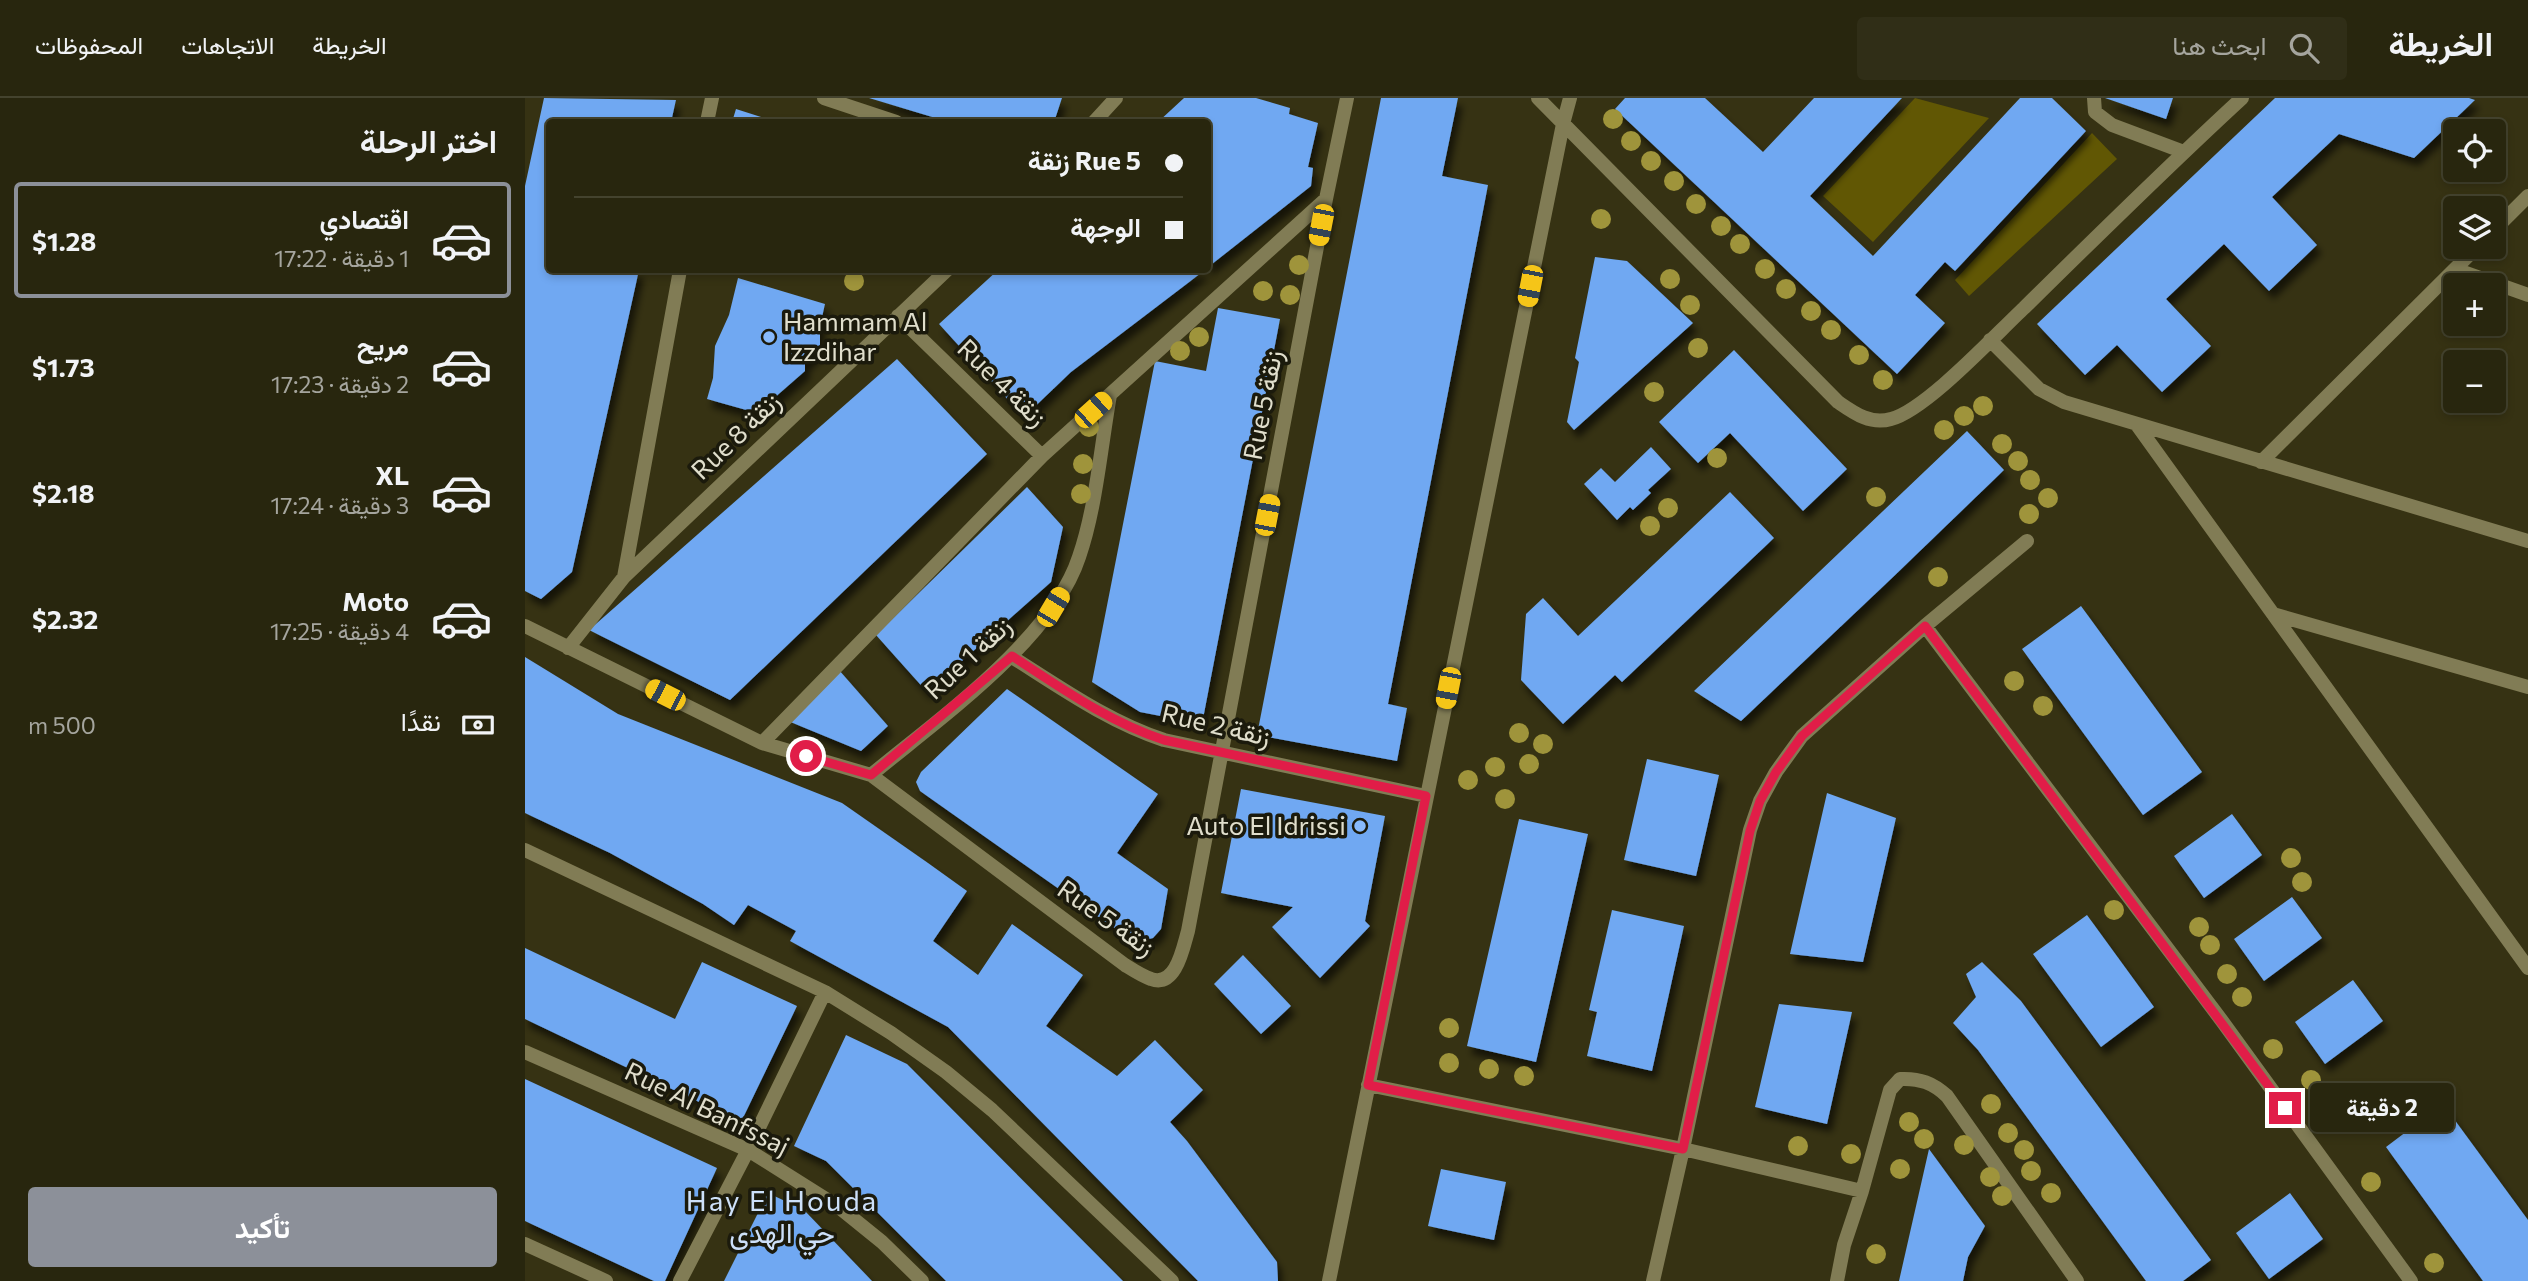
<!DOCTYPE html>
<html lang="ar">
<meta charset="utf-8">
<style>
:root{--surface:#28260e;--page:#302e17;--text:#f1f3f6;--muted:#a5a59e;--line:#44432e;--accent:#8c9099}
body{margin:0;font-family:Commissioner,Vazirmatn,sans-serif;background:var(--page);color:var(--text);direction:rtl;height:100vh;display:flex;flex-direction:column;font-size:26px;white-space:nowrap}
*{box-sizing:border-box;margin:0}
p{font-size:23px;color:var(--muted)}
.icon{flex:none;width:38px;height:38px;fill:none;stroke:currentColor;stroke-width:2;stroke-linecap:round;stroke-linejoin:round}
.map{position:relative;flex:1;overflow:hidden;direction:ltr}
.side{display:flex;flex-direction:column;background:var(--surface);width:525px}
.side>*{flex:none}
.banner{position:absolute;left:21px;top:21px;width:665px;height:154px;border-radius:7px;box-shadow:0 4px 10px #0003,0 0 0 2px var(--line);direction:rtl;display:grid;align-content:center;height:154px;padding:0 28px;background:var(--surface)}
.fabs{position:absolute;left:1918px;top:21px;display:grid;gap:14px}
.fabs a{display:grid;place-items:center;width:63px;height:63px;border-radius:7px;background:var(--surface);box-shadow:0 4px 10px #0003,0 0 0 2px var(--line);font-size:35px}
.end{position:absolute;width:32px;height:32px;margin:-16px;border:9px solid #e11d48;background:#fff;box-shadow:0 0 0 4px #fff}
.from{border-radius:50%}
.bubble{position:absolute;height:49px;border-radius:7px;background:var(--surface);box-shadow:0 4px 10px #0003,0 0 0 2px var(--line);font-size:23px;font-weight:700;line-height:49px;text-align:center;direction:rtl}
.car{position:absolute;width:21px;height:42px;margin:-21px -10px;border-radius:9px;box-shadow:0 0 5px 2px #0007;background:linear-gradient(#f5c518 24%,#345 0 40%,#f5c518 0 76%,#345 0 86%,#f5c518 0)}
.banner b{display:flex;align-items:center;gap:24px;height:66px;font-size:26px}
.banner b+b{border-top:2px solid var(--line)}
.banner i{width:18px;height:18px;background:var(--text)}
ul{padding:0;list-style:none}
li{display:flex;align-items:center;gap:21px;height:116px;margin:0 14px 10px;padding:0 14px;border:4px solid transparent;border-radius:7px}
li div{flex:1}
li b{display:block;font-size:26px}
li em{font-style:normal;font-weight:700}
li.selected{border-color:var(--accent)}
li>.icon{width:63px;height:63px;stroke-width:1.5}
h2{padding:0 28px;font-size:32px;line-height:84px}
.pay{display:flex;align-items:center;gap:18px;height:77px;padding:0 28px;font-size:26px}
.pay p{margin-inline-start:auto}
.primary-button{display:flex;gap:14px;margin-top:auto;padding:14px 28px}
.primary-button a{flex:1;height:80px;border-radius:7px;background:var(--accent);color:#fff;font-size:28px;font-weight:700;line-height:80px;text-align:center}
header{display:flex;align-items:center;gap:42px;box-sizing:border-box;height:98px;padding:0 35px;background:var(--surface);border-bottom:2px solid var(--line)}
header strong{font-size:33px}
nav{display:flex;gap:38px;margin-inline-start:auto;font-size:24px}
.search{width:490px;height:63px;background:var(--page);display:flex;align-items:center;gap:18px;box-sizing:border-box;padding:0 24px;border-radius:7px;color:var(--muted);font-size:26px}
main{display:flex;flex:1;min-height:0}
.map>svg:first-child{display:block}
.green{fill:#615704}
.building{fill:#6fa8f2;filter:url(#shadow)}
.lines{fill:none;stroke-linecap:round;stroke-linejoin:round}
.street{stroke:#817c55;stroke-width:14}
.tree{fill:#9f943b}
.route{stroke:#e11d48;stroke-width:9}
.poi-dot{fill:#88bafc;stroke:#1b1a0c;stroke-width:2.5}
.labels{text-anchor:middle;stroke-width:7;stroke-linejoin:round;paint-order:stroke}
.poi-label{font-size:26px;fill:#e0decc;stroke:#1b1a0c;text-anchor:start}
.street-label{font-size:26px;fill:#e0decc;stroke:#1b1a0c}
.neighbourhood-label{font-size:28px;letter-spacing:2px;fill:#cde0f9;stroke:#1b1a0c}
</style>
<header>
<strong>الخريطة</strong>
<div class="search"><svg class="icon" aria-label="search" viewBox="0 0 24 24"><circle cx="10" cy="10" r="6"/><path d="M15 15l6 6"/></svg>ابحث هنا</div>
<nav><a>الخريطة</a><a>الاتجاهات</a><a>المحفوظات</a></nav>
</header>
<main>
<div class="map">
<svg width="2003" height="1183" viewBox="0 0 2003 1183">
<defs>
<filter id="shadow"><feDropShadow dx="4.5" dy="8" stdDeviation="3.5" flood-color="#0009"/></filter>
</defs>
<rect width="100%" height="100%" fill="#363213"/>
<path class="green" d="M1390 0 1464 20 1348 144 1298 98Z
M1567 35 1592 61 1444 198 1430 182Z"/>
<path class="building" d="M19 0 151 2 146 24H24V172H114L47 474 16 501 0 493V88Z
M344 0H537L529 24H424Z
M659 0H731L765 10 764 16 793 25 783 69 788 70 786 88 682 170V24H633Z
M856 0H933L917 78 963 87 863 606 882 610 872 663 732 637Z
M1100 0H1180L1238 54 1289 0H1377L1285 98 1348 158 1495 0H1527L1561 33 1430 173 1420 164 1390 197 1420 225 1372 276 1090 11Z
M1580 0H1648L1641 21Z
M1750 0H1944L1950 2 1889 60 1814 36 1747 99 1792 147 1744 193 1699 146 1641 201 1686 248 1637 294 1592 247 1560 277 1512 226Z
M211 11 252 24H207Z
M1070 159 1102 163 1168 225 1049 332 1042 324 1054 264 1050 260Z
M473 172H680L546 274 499 319 414 226Z
M213 180 300 206 295 228V252L280 265V273L232 315 182 301 188 280 190 248 204 217Z
M693 210 755 221 677 626 615 614 567 584 630 263 681 273Z
M1209 252 1322 371 1278 413 1205 335 1173 365 1134 324Z
M372 261 462 356 205 602 64 532Z
M1442 333 1479 372 1367 480 1216 623 1169 593Z
M1126 349 1146 371 1123 392 1126 395 1108 412 1105 409 1092 422 1059 386 1076 370 1090 384Z
M502 389 538 429 526 484 402 594 351 537Z
M1205 394 1249 440 1097 584 1090 577 1038 626 996 582 1001 516 1018 500 1053 538Z
M1556 508 1677 674 1618 717 1497 551Z
M0 559 93 616 317 705 403 765 442 793 408 843 453 877 487 826 558 877 521 928 592 978 630 942 678 992 645 1024 662 1043 752 1164 753 1183H673L423 929 265 843 271 833 223 807 209 827 178 806 85 755 0 715Z
M314 572 363 628 336 653 263 623Z
M482 591 633 696 592 755 643 791 636 831 628 840 616 843 605 841 395 693 391 684 396 674Z
M1122 661 1194 677 1171 778 1099 762Z
M716 691 860 718 840 823 845 828 795 880 747 829 768 809 696 795Z
M1302 695 1371 720 1338 864 1265 856Z
M1707 716 1737 757 1679 800 1649 758Z
M994 721 1063 736 1011 964 942 948Z
M1767 799 1797 840 1739 883 1709 841Z
M1087 812 1159 828 1127 973 1062 958 1072 914 1064 912Z
M1562 817 1629 909 1576 949 1508 856Z
M0 850 150 921 177 864 272 908 216 1024 0 921Z
M718 857 766 908 736 936 689 886Z
M1457 864 1496 903 1686 1162 1658 1183H1621L1453 952 1428 925 1451 899 1441 876Z
M1828 882 1858 923 1800 966 1770 924Z
M1254 906 1327 914 1302 1026 1230 1009Z
M321 937 382 966 598 1183H421L301 1063 269 1048Z
M0 981 192 1070 140 1183H129L0 1123Z
M1918 1006 2003 1122V1183H1958L1861 1049Z
M1404 1051 1460 1128 1443 1159 1438 1183H1374Z
M916 1071 981 1084 969 1142 903 1128Z
M243 1095 279 1112 347 1183H199Z
M1765 1095 1798 1141 1744 1181 1711 1135Z"/>
<g class="lines">
<path class="street" d="M299 0 371 24
M1013 0 1313 304C1329 315 1345 327 1366 321 1401 312 1470 237 1499 210 1571 139 1643 68 1717 0
M1569 0 1570 14 1587 27 1659 54
M182 24 187 0
M569 24 591 0
M1969 132 2003 98
M1930 171 2003 197
M373 218 517 358
M1465 242 1514 291 1539 304 2003 443
M1612 327 2003 870
M1736 364 1952 149
M99 479 155 172
M1748 516 2003 589
M0 528 237 645 346 677 600 867C608 872 617 878 626 881 651 890 658 850 663 833L801 101 822 0
M1400 528 1697 923 1886 1183
M43 550 99 479 422 172
M487 559C536 590 584 624 639 642L901 698
M237 645 517 358 801 101
M346 677C412 622 527 542 554 459 571 410 576 348 585 297
M0 752 300 894 366 935 421 974 467 1012 647 1183
M0 954 223 1052 315 1110 357 1144 397 1183
M843 987 1158 1051 1337 1093
M0 1146 81 1183
M155 1183 223 1052 300 894
M804 1183 1038 26 1045 0
M1128 1183 1158 1051 1225 732 1235 703 1251 674 1277 638 1400 528 1502 443
M1312 1183 1319 1147 1337 1093 1365 992 1375 981C1395 980 1408 985 1422 998L1552 1183"/>
</g>
<g class="tree">
<circle cx="1088" cy="21" r="10"/>
<circle cx="1106" cy="43" r="10"/>
<circle cx="1126" cy="63" r="10"/>
<circle cx="1149" cy="83" r="10"/>
<circle cx="1171" cy="106" r="10"/>
<circle cx="1076" cy="121" r="10"/>
<circle cx="1196" cy="128" r="10"/>
<circle cx="1215" cy="146" r="10"/>
<circle cx="774" cy="167" r="10"/>
<circle cx="1240" cy="171" r="10"/>
<circle cx="1145" cy="181" r="10"/>
<circle cx="329" cy="183" r="10"/>
<circle cx="1261" cy="191" r="10"/>
<circle cx="738" cy="193" r="10"/>
<circle cx="765" cy="197" r="10"/>
<circle cx="1165" cy="207" r="10"/>
<circle cx="1286" cy="213" r="10"/>
<circle cx="1306" cy="232" r="10"/>
<circle cx="674" cy="239" r="10"/>
<circle cx="1173" cy="250" r="10"/>
<circle cx="655" cy="253" r="10"/>
<circle cx="1334" cy="257" r="10"/>
<circle cx="1358" cy="282" r="10"/>
<circle cx="1129" cy="294" r="10"/>
<circle cx="1458" cy="308" r="10"/>
<circle cx="1439" cy="318" r="10"/>
<circle cx="564" cy="329" r="10"/>
<circle cx="1419" cy="332" r="10"/>
<circle cx="1477" cy="346" r="10"/>
<circle cx="1192" cy="360" r="10"/>
<circle cx="1493" cy="363" r="10"/>
<circle cx="558" cy="366" r="10"/>
<circle cx="1505" cy="382" r="10"/>
<circle cx="556" cy="396" r="10"/>
<circle cx="1351" cy="399" r="10"/>
<circle cx="1523" cy="400" r="10"/>
<circle cx="1143" cy="410" r="10"/>
<circle cx="1504" cy="416" r="10"/>
<circle cx="1125" cy="428" r="10"/>
<circle cx="1413" cy="479" r="10"/>
<circle cx="1489" cy="583" r="10"/>
<circle cx="1518" cy="608" r="10"/>
<circle cx="994" cy="635" r="10"/>
<circle cx="1018" cy="646" r="10"/>
<circle cx="1004" cy="666" r="10"/>
<circle cx="970" cy="669" r="10"/>
<circle cx="943" cy="682" r="10"/>
<circle cx="980" cy="701" r="10"/>
<circle cx="1766" cy="760" r="10"/>
<circle cx="1777" cy="784" r="10"/>
<circle cx="1589" cy="812" r="10"/>
<circle cx="1674" cy="829" r="10"/>
<circle cx="1685" cy="847" r="10"/>
<circle cx="1702" cy="876" r="10"/>
<circle cx="1717" cy="899" r="10"/>
<circle cx="924" cy="930" r="10"/>
<circle cx="1748" cy="951" r="10"/>
<circle cx="924" cy="965" r="10"/>
<circle cx="964" cy="971" r="10"/>
<circle cx="999" cy="978" r="10"/>
<circle cx="1786" cy="982" r="10"/>
<circle cx="1466" cy="1006" r="10"/>
<circle cx="1384" cy="1024" r="10"/>
<circle cx="1483" cy="1035" r="10"/>
<circle cx="1399" cy="1041" r="10"/>
<circle cx="1439" cy="1047" r="10"/>
<circle cx="1273" cy="1048" r="10"/>
<circle cx="1499" cy="1052" r="10"/>
<circle cx="1326" cy="1056" r="10"/>
<circle cx="1375" cy="1071" r="10"/>
<circle cx="1506" cy="1073" r="10"/>
<circle cx="1465" cy="1079" r="10"/>
<circle cx="1846" cy="1084" r="10"/>
<circle cx="1526" cy="1095" r="10"/>
<circle cx="1477" cy="1098" r="10"/>
<circle cx="1351" cy="1156" r="10"/>
<circle cx="1909" cy="1165" r="10"/>
</g>
<g class="lines">
<path class="route" d="M281 658 346 677 487 558C536 590 584 624 639 642L901 698 843 987 1158 1051 1225 733 1235 703 1251 674 1277 638 1400 528 1760 1010"/>
</g>
<g class="poi-dot">
<circle cx="244" cy="239" r="7"/>
<circle cx="835" cy="728" r="7"/>
</g>
<g class="labels">
<g class="poi-label">
<text x="258" y="233">Hammam Al<tspan x="258" dy="30">Izzdihar</tspan></text>
<text x="821" y="737" text-anchor="end">Auto El Idrissi</text>
</g>
<g class="street-label">
<text transform="translate(477 285) rotate(44)" y="9">Rue 4 زنقة</text>
<text transform="translate(738 307) rotate(-79)" y="9">Rue 5 زنقة</text>
<text transform="translate(211 338) rotate(-44)" y="9">Rue 8 زنقة</text>
<text transform="translate(443 560) rotate(-43)" y="9">Rue 1 زنقة</text>
<text transform="translate(691 627) rotate(13)" y="9">Rue 2 زنقة</text>
<text transform="translate(581 820) rotate(35)" y="9">Rue 5 زنقة</text>
<text transform="translate(182 1011) rotate(26)" y="9">Rue Al Banfssaj</text>
</g>
<g class="neighbourhood-label">
<text x="257" y="1113">Hay El Houda<tspan x="257" dy="32">حي الهدى</tspan></text>
</g>
</g>
</svg>
<div class="fabs">
<a><svg class="icon" aria-label="locate" viewBox="0 0 24 24"><circle cx="12" cy="12" r="6"/><path d="M12 2v4M12 18v4M2 12h4M18 12h4"/></svg></a>
<a><svg class="icon" aria-label="layers" viewBox="0 0 24 24"><path d="M12 4l9 5-9 5-9-5zM3 14l9 5 9-5"/></svg></a>
<a>+</a>
<a>−</a>
</div>
<i class="end from" style="left:281px;top:658px"></i>
<i class="end" style="left:1760px;top:1010px"></i>
<div class="bubble" style="left:1785px;top:985px;width:144px">2 دقيقة</div>
<i class="car" style="left:796px;top:127px;rotate:191deg"></i>
<i class="car" style="left:1005px;top:188px;rotate:191deg"></i>
<i class="car" style="left:568px;top:312px;rotate:48deg"></i>
<i class="car" style="left:742px;top:417px;rotate:11deg"></i>
<i class="car" style="left:528px;top:509px;rotate:31deg"></i>
<i class="car" style="left:923px;top:590px;rotate:191deg"></i>
<i class="car" style="left:140px;top:597px;rotate:297deg"></i>
<div class="banner">
<b><i class="from"></i>Rue 5 زنقة</b>
<b><i></i>الوجهة</b>
</div>
</div>
<section class="side">
<h2>اختر الرحلة</h2>
<ul>
<li class="selected"><svg class="icon" aria-label="car" viewBox="0 0 24 24"><path d="M5 17H2v-5l4-1 3-4h7l3 4 3 1v5h-3M9 17h6M6 11h13"/><circle cx="7" cy="17" r="2"/><circle cx="17" cy="17" r="2"/></svg><div><b>اقتصادي</b><p>1 دقيقة · 17:22</p></div><em>$1.28</em></li>
<li><svg class="icon" aria-label="car" viewBox="0 0 24 24"><path d="M5 17H2v-5l4-1 3-4h7l3 4 3 1v5h-3M9 17h6M6 11h13"/><circle cx="7" cy="17" r="2"/><circle cx="17" cy="17" r="2"/></svg><div><b>مريح</b><p>2 دقيقة · 17:23</p></div><em>$1.73</em></li>
<li><svg class="icon" aria-label="car" viewBox="0 0 24 24"><path d="M5 17H2v-5l4-1 3-4h7l3 4 3 1v5h-3M9 17h6M6 11h13"/><circle cx="7" cy="17" r="2"/><circle cx="17" cy="17" r="2"/></svg><div><b>XL</b><p>3 دقيقة · 17:24</p></div><em>$2.18</em></li>
<li><svg class="icon" aria-label="car" viewBox="0 0 24 24"><path d="M5 17H2v-5l4-1 3-4h7l3 4 3 1v5h-3M9 17h6M6 11h13"/><circle cx="7" cy="17" r="2"/><circle cx="17" cy="17" r="2"/></svg><div><b>Moto</b><p>4 دقيقة · 17:25</p></div><em>$2.32</em></li>
</ul>
<div class="pay"><svg class="icon" aria-label="cash" viewBox="0 0 24 24"><path d="M3 7h18v10H3z"/><circle cx="12" cy="12" r="2"/></svg>نقدًا<p>500 m</p></div>
<div class="primary-button"><a>تأكيد</a></div>
</section>
</main>
